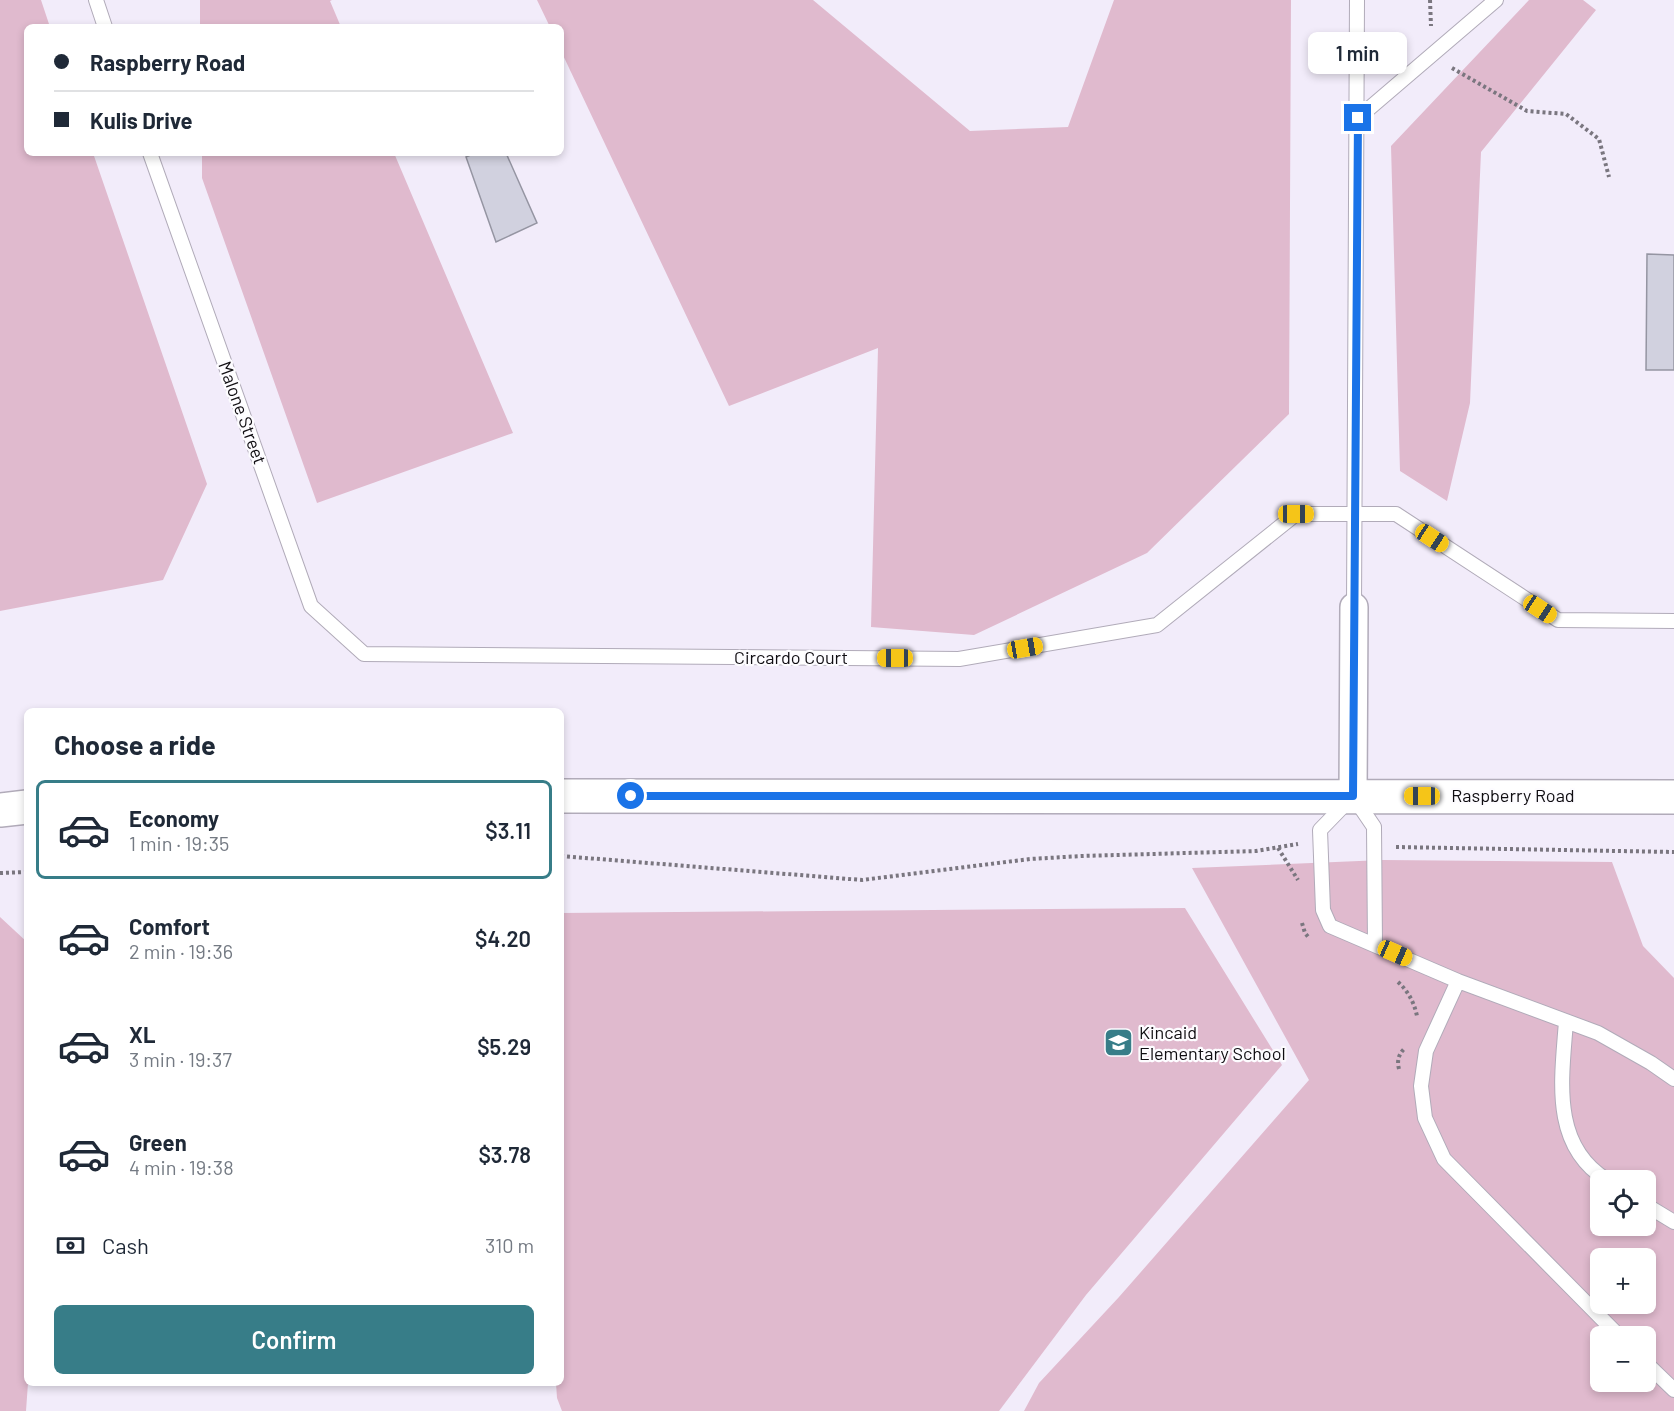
<!DOCTYPE html>
<meta charset="utf-8">
<style>
:root{--surface:#fff;--page:#f2f2f3;--text:#1f2937;--muted:#747a83;--line:#e0e1e3;--accent:#377d88}
body{margin:0;font-family:Barlow,sans-serif;background:var(--page);color:var(--text);height:100vh;display:flex;flex-direction:column;font-size:22px;white-space:nowrap}
*{box-sizing:border-box;margin:0}
p{font-size:20px;color:var(--muted)}
.icon{flex:none;width:33px;height:33px;fill:none;stroke:currentColor;stroke-width:2;stroke-linecap:round;stroke-linejoin:round}
.map{position:relative;flex:1;overflow:hidden}
.details{position:absolute;left:24px;top:708px;width:540px;height:678px;display:flex;flex-direction:column;background:var(--surface);border-radius:9px;box-shadow:0 3px 9px #0003}
.details>*{flex:none}
.guide{position:absolute;left:24px;top:24px;width:540px;height:132px;border-radius:9px;box-shadow:0 3px 9px #0003;display:grid;align-content:center;height:132px;padding:0 30px;background:var(--surface)}
.buttons{position:absolute;left:1590px;top:1170px;display:grid;gap:12px}
.buttons a{display:grid;place-items:center;width:66px;height:66px;border-radius:9px;background:var(--surface);box-shadow:0 3px 9px #0003;font-size:30px}
.end{position:absolute;width:27px;height:27px;margin:-14px;border:8px solid #1a73e8;background:#fff;box-shadow:0 0 0 3px #fff}
.from{border-radius:50%}
.bubble{position:absolute;height:42px;border-radius:9px;background:var(--surface);box-shadow:0 3px 9px #0003;font-size:20px;font-weight:600;line-height:42px;text-align:center}
.car{position:absolute;width:18px;height:36px;margin:-18px -9px;border-radius:8px;box-shadow:0 0 4px 2px #0007;background:linear-gradient(#f5c518 24%,#345 0 40%,#f5c518 0 76%,#345 0 86%,#f5c518 0)}
.guide b{display:flex;align-items:center;gap:21px;height:57px;font-size:22px}
.guide b+b{border-top:2px solid var(--line)}
.guide i{width:15px;height:15px;background:var(--text)}
ul{padding:0;list-style:none}
li{display:flex;align-items:center;gap:18px;height:99px;margin:0 12px 9px;padding:0 18px;border:3px solid transparent;border-radius:9px}
li div{flex:1}
li b{display:block;font-size:22px}
li em{font-style:normal;font-weight:600}
li.current{border-color:var(--accent)}
li>.icon{width:54px;height:54px;stroke-width:1.5}
h2{padding:0 30px;font-size:27px;line-height:72px}
.pay{display:flex;align-items:center;gap:15px;height:66px;padding:0 30px;font-size:22px}
.pay p{margin-inline-start:auto}
.button{display:flex;gap:12px;margin-top:auto;padding:12px 30px}
.button a{flex:1;height:69px;border-radius:9px;background:var(--accent);color:#fff;font-size:24px;font-weight:600;line-height:69px;text-align:center}
.map>svg:first-child{display:block}
.green{fill:#e0bace;fill-rule:evenodd}
.building{fill:#d1d1df;stroke:#9595a2;stroke-width:1.5}
.lines{fill:none;stroke-linecap:round;stroke-linejoin:round}
.service-casing{stroke:#b1abb9;stroke-width:16}
.minor-casing{stroke:#b1abb9;stroke-width:30}
.secondary-casing{stroke:#b1abb9;stroke-width:36}
.path{stroke:#7a767f;stroke-width:4;stroke-dasharray:3 3;stroke-linecap:butt}
.service{stroke:#fff;stroke-width:14}
.minor{stroke:#fff;stroke-width:27}
.secondary{stroke:#fff;stroke-width:33}
.route{stroke:#1a73e8;stroke-width:8}
.labels{text-anchor:middle;stroke-width:4.5;stroke-linejoin:round;paint-order:stroke}
.street-label{font-size:18px;fill:#0f0d11;stroke:#fdfcff}
.poi-label{font-size:18px;fill:#0f0d11;stroke:#fdfcff;text-anchor:start}
</style>
<div class="map">
<svg width="1674" height="1411" viewBox="0 0 1674 1411">
<rect width="100%" height="100%" fill="#f2ecfa"/>
<path class="green" d="M0 0H41L50 27H27V153H93L207 484 163 580 0 611Z
M200 0H332L330 1 341 27H200Z
M537 0H813L970 131 1068 127 1114 0H1291L1289 414 1147 553 974 635 871 627 878 348 729 406 561 51V27H550Z
M1529 0H1583L1596 10 1481 152 1470 403 1447 501 1400 471 1391 146Z
M202 153H394L513 433 317 503 202 178Z
M1383 860 1612 862 1643 946 1674 978V1411H1024L1039 1383 1119 1297 1309 1080 1192 868ZM1600 1180H1646V1226H1600ZM1600 1258H1646V1304H1600ZM1600 1336H1646V1382H1600Z
M1185 908 1282 1065 1086 1295 999 1411H562L557 1398 556 1383H561V913Z
M0 917 27 942 28 1383 26 1411H0Z"/>
<path class="building" d="M475 153H506L537 223 496 242 466 157Z
M1647 254 1674 255V370H1646Z"/>
<g class="lines">
<defs>
<path id="service" d="M96 0 105 27
M1358 118 1496 0
M150 153 311 606 364 654 959 659 1157 625 1296 514H1396L1558 620 1674 621
M1354 607 1357 0
M1375 944 1374 827 1353 796 1320 830 1323 910 1330 926 1458 981 1598 1033 1651 1063 1674 1079
M1458 981 1426 1051 1421 1086 1425 1118 1444 1159 1619 1336
M1566 1021C1562 1078 1550 1145 1607 1180
M1646 1205 1674 1222
M1646 1363 1674 1390"/>
<path id="minor" d="M1353 796 1354 607"/>
<path id="secondary" d="M561 796 1674 797
M0 810 27 807"/>
</defs>
<use href="#service" class="service-casing"/>
<use href="#minor" class="minor-casing"/>
<use href="#secondary" class="secondary-casing"/>
<path class="path" d="M1430 0 1431 26
M1452 68 1527 111 1566 114 1599 139 1609 177
M1396 847 1674 852
M1278 848 1298 880
M561 856 862 880 1030 859 1082 856 1256 851 1298 844
M0 873 27 872
M1302 923 1305 933 1309 938
M1398 982C1408 991 1414 1002 1417 1016
M1399 1069C1397 1062 1398 1055 1404 1049"/>
<use href="#service" class="service"/>
<use href="#minor" class="minor"/>
<use href="#secondary" class="secondary"/>
</g>
<g class="lines">
<path class="route" d="M631 796H1353L1358 118"/>
</g>
<defs>
<symbol id="school-square" viewBox="-11 -11 22 22"><rect x="-9" y="-9" width="18" height="18" rx="4" fill="#377d88" stroke="#fdfcff"/><path d="M0-5L7-2L0 1L-7-2ZM-4 1L0 2.5L4 1V4Q0 6-4 4Z" fill="#fff"/></symbol>
</defs>
<g fill-rule="evenodd">
<use href="#school-square" x="1102" y="1026" width="33" height="33"/>
</g>
<g class="labels">
<g class="street-label">
<text transform="translate(242 413) rotate(70)" y="6">Malone Street</text>
<text x="791" y="664">Circardo Court</text>
<text x="1513" y="802">Raspberry Road</text>
</g>
<g class="poi-label">
<text x="1139" y="1039">Kincaid<tspan x="1139" dy="21">Elementary School</tspan></text>
</g>
</g>
</svg>
<div class="buttons">
<a><svg class="icon" aria-label="locate" viewBox="0 0 24 24"><circle cx="12" cy="12" r="6"/><path d="M12 2v4M12 18v4M2 12h4M18 12h4"/></svg></a>
<a>+</a>
<a>−</a>
</div>
<i class="end from" style="left:631px;top:796px"></i>
<i class="end" style="left:1358px;top:118px"></i>
<div class="bubble" style="left:1308px;top:32px;width:99px">1 min</div>
<i class="car" style="left:1296px;top:514px;rotate:90deg"></i>
<i class="car" style="left:1432px;top:538px;rotate:123deg"></i>
<i class="car" style="left:1540px;top:609px;rotate:123deg"></i>
<i class="car" style="left:1025px;top:648px;rotate:80deg"></i>
<i class="car" style="left:895px;top:658px;rotate:270deg"></i>
<i class="car" style="left:1422px;top:796px;rotate:270deg"></i>
<i class="car" style="left:1395px;top:953px;rotate:114deg"></i>
<div class="guide">
<b><i class="from"></i>Raspberry Road</b>
<b><i></i>Kulis Drive</b>
</div>
<section class="details">
<h2>Choose a ride</h2>
<ul>
<li class="current"><svg class="icon" aria-label="car" viewBox="0 0 24 24"><path d="M5 17H2v-5l4-1 3-4h7l3 4 3 1v5h-3M9 17h6M6 11h13"/><circle cx="7" cy="17" r="2"/><circle cx="17" cy="17" r="2"/></svg><div><b>Economy</b><p>1 min · 19:35</p></div><em>$3.11</em></li>
<li><svg class="icon" aria-label="car" viewBox="0 0 24 24"><path d="M5 17H2v-5l4-1 3-4h7l3 4 3 1v5h-3M9 17h6M6 11h13"/><circle cx="7" cy="17" r="2"/><circle cx="17" cy="17" r="2"/></svg><div><b>Comfort</b><p>2 min · 19:36</p></div><em>$4.20</em></li>
<li><svg class="icon" aria-label="car" viewBox="0 0 24 24"><path d="M5 17H2v-5l4-1 3-4h7l3 4 3 1v5h-3M9 17h6M6 11h13"/><circle cx="7" cy="17" r="2"/><circle cx="17" cy="17" r="2"/></svg><div><b>XL</b><p>3 min · 19:37</p></div><em>$5.29</em></li>
<li><svg class="icon" aria-label="car" viewBox="0 0 24 24"><path d="M5 17H2v-5l4-1 3-4h7l3 4 3 1v5h-3M9 17h6M6 11h13"/><circle cx="7" cy="17" r="2"/><circle cx="17" cy="17" r="2"/></svg><div><b>Green</b><p>4 min · 19:38</p></div><em>$3.78</em></li>
</ul>
<div class="pay"><svg class="icon" aria-label="cash" viewBox="0 0 24 24"><path d="M3 7h18v10H3z"/><circle cx="12" cy="12" r="2"/></svg>Cash<p>310 m</p></div>
<div class="button"><a>Confirm</a></div>
</section>
</div>
